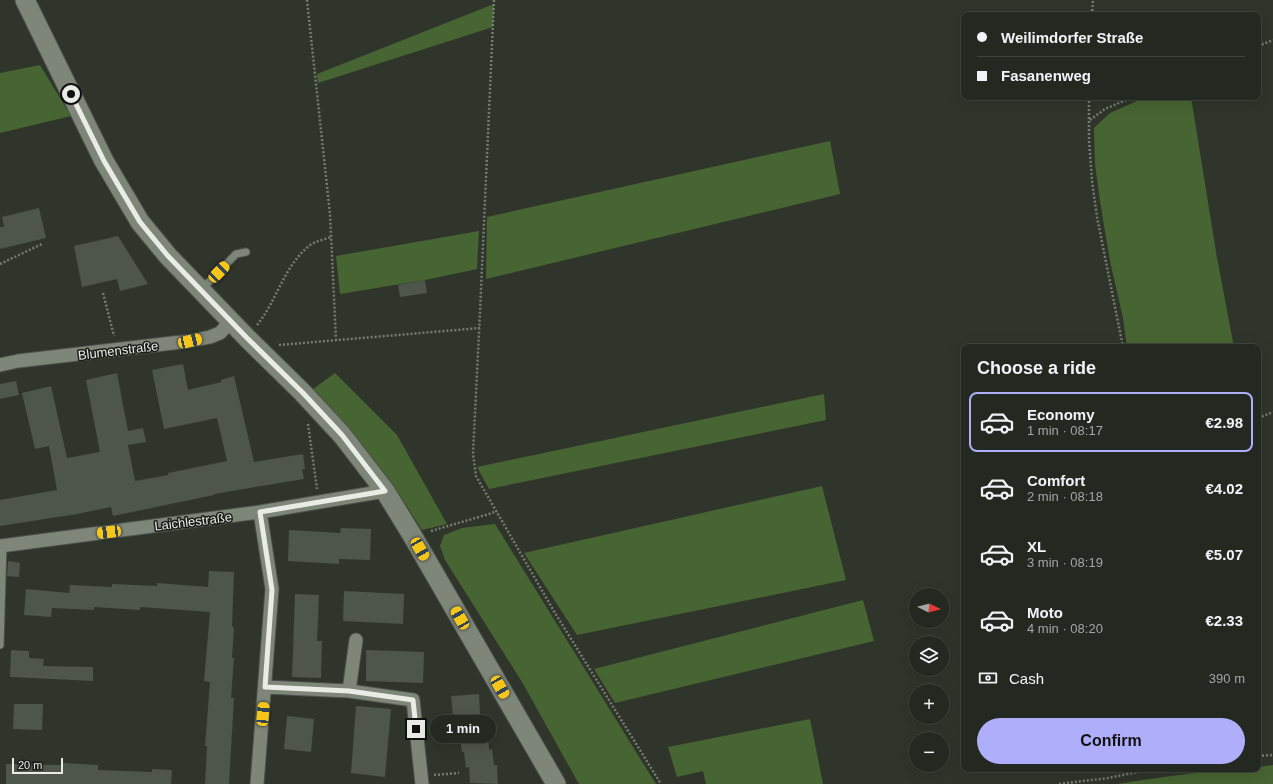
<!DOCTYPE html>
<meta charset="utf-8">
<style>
:root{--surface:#232820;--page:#2f342d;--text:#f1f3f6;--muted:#a3a6a5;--line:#40443e;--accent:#afaefa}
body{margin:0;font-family:Arial,sans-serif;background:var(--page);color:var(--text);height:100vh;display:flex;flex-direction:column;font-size:15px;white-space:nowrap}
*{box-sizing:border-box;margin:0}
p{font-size:13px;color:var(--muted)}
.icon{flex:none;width:22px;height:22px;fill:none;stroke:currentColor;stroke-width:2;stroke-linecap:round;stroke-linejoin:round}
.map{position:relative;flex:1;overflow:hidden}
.drawer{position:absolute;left:961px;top:344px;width:300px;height:428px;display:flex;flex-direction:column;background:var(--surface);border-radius:8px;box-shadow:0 4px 16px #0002,0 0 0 1px var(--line)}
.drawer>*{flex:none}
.hud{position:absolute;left:961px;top:12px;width:300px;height:88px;border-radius:8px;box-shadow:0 4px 16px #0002,0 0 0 1px var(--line);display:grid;align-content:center;height:88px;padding:0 16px;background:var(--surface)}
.needle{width:26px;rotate:96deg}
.buttons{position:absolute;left:909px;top:588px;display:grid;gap:8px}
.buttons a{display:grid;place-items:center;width:40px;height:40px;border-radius:50%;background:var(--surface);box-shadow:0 4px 16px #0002,0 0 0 1px var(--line);font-size:20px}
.scale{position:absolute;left:12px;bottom:10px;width:51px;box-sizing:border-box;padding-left:4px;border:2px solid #e8ece5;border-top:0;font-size:11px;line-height:14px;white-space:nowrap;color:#e8ece5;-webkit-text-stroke:3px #191c17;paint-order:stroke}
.end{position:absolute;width:18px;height:18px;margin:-9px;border:5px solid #e8ece5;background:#111;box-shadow:0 0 0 2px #111}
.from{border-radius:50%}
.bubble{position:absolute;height:28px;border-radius:14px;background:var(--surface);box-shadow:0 4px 16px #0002,0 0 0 1px var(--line);font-size:13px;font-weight:600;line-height:28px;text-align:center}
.car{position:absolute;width:12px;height:24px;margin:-12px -6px;border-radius:5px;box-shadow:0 0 3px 1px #0007;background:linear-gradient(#f5c518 24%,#345 0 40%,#f5c518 0 76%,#345 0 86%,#f5c518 0)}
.hud b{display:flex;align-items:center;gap:14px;height:38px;font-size:15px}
.hud b+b{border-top:1px solid var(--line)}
.hud i{width:10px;height:10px;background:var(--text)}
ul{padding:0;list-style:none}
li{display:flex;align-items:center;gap:12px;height:60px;margin:0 8px 6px;padding:0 8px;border:2px solid transparent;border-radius:8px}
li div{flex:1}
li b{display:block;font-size:15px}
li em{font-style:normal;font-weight:600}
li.on{border-color:var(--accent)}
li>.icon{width:36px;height:36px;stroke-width:1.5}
h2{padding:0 16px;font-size:18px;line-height:48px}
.pay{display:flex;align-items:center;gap:10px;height:44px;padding:0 16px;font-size:15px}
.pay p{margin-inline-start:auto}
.action{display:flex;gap:8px;margin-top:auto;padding:8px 16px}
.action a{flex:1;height:46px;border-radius:24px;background:var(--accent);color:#111;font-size:16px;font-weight:600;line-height:46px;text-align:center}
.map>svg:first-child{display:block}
.green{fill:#476532}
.building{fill:#4e554a}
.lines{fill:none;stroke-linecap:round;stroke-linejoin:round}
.lane-casing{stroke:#4d534a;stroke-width:9}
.street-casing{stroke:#4d534a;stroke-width:15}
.secondary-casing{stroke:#4d534a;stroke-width:21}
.path{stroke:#777c73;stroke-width:2.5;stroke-dasharray:2 2;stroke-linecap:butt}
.lane{stroke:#7e8579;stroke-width:7}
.street{stroke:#7e8579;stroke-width:13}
.secondary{stroke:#7e8579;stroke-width:19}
.route{stroke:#e8ece5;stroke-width:5}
.labels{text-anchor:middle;stroke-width:3;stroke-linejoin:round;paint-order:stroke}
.street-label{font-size:13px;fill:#e8ece5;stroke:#191c17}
</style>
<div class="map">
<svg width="1273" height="784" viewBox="0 0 1273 784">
<rect width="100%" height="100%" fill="#2f352b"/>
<path class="green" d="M494 4 493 27 318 83 317 74Z
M40 65 71 116 0 133V73Z
M1146 97H1191L1217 258 1234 347H1127L1123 318 1110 261 1100 201 1095 164 1094 128 1110 113Z
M830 141 840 194 486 279 487 217Z
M479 231 477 269 425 280 340 294 336 256Z
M335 373 397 435 447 524 422 530 394 486 357 439 313 389Z
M824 394 826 420 489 489 477 467Z
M822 486 846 580 577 635 524 553Z
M495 524 641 760 656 784H579L522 682 445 560 440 546 444 535 462 528Z
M863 600 874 641 615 703 594 669Z
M810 719 823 784H706L703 771 677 777 668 747Z
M1273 765V784H1117C1163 777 1211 769 1258 769V767Z"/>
<path class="building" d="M39 208 46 238 0 249V227H4L2 217Z
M118 236 148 284 120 291 117 279 82 287 74 246Z
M425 280 427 293 400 297 398 285Z
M183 364 188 390 221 382V380L234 376 254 462 303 454 305 469H302L304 479 214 494V495L113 516 111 507 77 514 0 526V500L57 490 49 446 35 449 22 393 51 386 67 458 100 452 86 380 117 373 128 431 143 428 146 442 128 445 135 481 168 475V473L227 461 217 418 164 429 152 370Z
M16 381 19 395 0 399V384Z
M341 528 371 529 370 560 339 559V564L288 561 289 530 340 533Z
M8 561 20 563 19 577 7 576Z
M209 571 234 572 232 627H234L232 658H234L231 698H234L229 784H205L207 746H205L210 682 204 681 210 612 140 607V610L94 607V610L52 608 51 617 24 615 26 589 69 593 70 585 112 587V584L157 586V583L208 587Z
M344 591 404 594 403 624 343 621Z
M295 594 319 595 317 641H322L321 678 292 677Z
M11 650 29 651V658L44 659 43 666 93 667V681L10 677Z
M366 650 424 652 423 683 366 681Z
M479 694 480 714H484L485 734H488L489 750 492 749 494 765H497L498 784 470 783 469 767 466 768 464 752H462L460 736H457L456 716H453L451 696Z
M14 704H43L42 730 13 729Z
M356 706 391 709 385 777 351 773Z
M287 716 314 719 311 752 284 749Z
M63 763 98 765V770L152 772V769L172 770 171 784H6V764L63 765Z"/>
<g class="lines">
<defs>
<path id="lane" d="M201 290 236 254 246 252
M0 645 3 545"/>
<path id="street" d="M0 365 18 361 190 341 210 337 220 333 231 321
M0 546 260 512 385 491
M265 687 349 691 413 700 422 784
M349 691 356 640
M257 784 272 589 260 512"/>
<path id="secondary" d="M25 0 104 161 140 222 168 256 247 338 303 393 342 435 385 491 412 535 556 784"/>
</defs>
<use href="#lane" class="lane-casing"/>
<use href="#street" class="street-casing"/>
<use href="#secondary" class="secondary-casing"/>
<path class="path" d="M307 0 330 214 336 340
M494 0 480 312 473 454 476 476 555 613 661 784
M1092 15 1093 0
M1258 46 1273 40
M1089 97V140L1092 181 1097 217 1123 347
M1090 120 1105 109 1133 97
M0 264 42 244
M103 293 114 336
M257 325C278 299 283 267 310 245 316 241 324 240 330 237
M279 345 480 328
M1258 418 1273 412
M308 424 317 489
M431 531 489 514 497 511
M431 728 449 726
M1258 756 1273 755
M434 775 459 773
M1059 784 1108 778 1153 769"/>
<use href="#lane" class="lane"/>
<use href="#street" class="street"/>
<use href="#secondary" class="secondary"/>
</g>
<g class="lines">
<path class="route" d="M71 94 104 161 140 222 168 256 247 338 303 393 342 435 385 491 260 512 272 590 265 687 349 691 413 700 416 729"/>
</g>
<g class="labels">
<g class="street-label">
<text transform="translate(118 350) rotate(-7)" y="5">Blumenstraße</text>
<text transform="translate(193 521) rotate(-7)" y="5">Laichlestraße</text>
</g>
</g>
</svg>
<div class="buttons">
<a><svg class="needle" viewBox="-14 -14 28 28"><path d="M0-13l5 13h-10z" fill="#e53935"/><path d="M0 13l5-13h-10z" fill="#a3a6a5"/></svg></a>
<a><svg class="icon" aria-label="layers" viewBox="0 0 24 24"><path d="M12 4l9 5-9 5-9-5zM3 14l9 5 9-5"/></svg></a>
<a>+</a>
<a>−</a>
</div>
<div class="scale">20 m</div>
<i class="end from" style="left:71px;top:94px"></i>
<i class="end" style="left:416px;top:729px"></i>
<div class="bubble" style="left:430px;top:715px;width:66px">1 min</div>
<i class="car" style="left:219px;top:272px;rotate:44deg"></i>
<i class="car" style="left:190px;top:341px;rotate:77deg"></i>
<i class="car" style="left:109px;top:532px;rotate:263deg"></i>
<i class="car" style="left:420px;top:549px;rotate:150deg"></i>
<i class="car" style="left:460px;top:618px;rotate:330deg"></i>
<i class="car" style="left:500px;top:687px;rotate:150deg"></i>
<i class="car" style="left:263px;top:714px;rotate:5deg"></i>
<div class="hud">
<b><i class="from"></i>Weilimdorfer Straße</b>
<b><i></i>Fasanenweg</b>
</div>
<section class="drawer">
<h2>Choose a ride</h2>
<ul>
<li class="on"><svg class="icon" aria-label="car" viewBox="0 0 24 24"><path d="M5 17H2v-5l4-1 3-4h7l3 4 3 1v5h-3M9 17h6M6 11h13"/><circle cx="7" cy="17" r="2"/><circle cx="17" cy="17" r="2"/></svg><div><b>Economy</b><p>1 min · 08:17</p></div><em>€2.98</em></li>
<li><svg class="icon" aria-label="car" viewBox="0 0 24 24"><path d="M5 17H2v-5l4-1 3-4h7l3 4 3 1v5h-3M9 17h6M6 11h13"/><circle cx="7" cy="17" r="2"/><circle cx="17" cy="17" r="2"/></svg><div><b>Comfort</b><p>2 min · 08:18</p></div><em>€4.02</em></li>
<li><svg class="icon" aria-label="car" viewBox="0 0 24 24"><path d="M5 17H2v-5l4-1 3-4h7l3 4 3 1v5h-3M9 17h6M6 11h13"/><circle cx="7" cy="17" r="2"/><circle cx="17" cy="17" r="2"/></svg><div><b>XL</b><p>3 min · 08:19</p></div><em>€5.07</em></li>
<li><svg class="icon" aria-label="car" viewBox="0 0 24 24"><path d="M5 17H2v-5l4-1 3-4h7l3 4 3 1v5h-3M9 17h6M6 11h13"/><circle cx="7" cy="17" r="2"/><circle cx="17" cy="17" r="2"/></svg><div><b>Moto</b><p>4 min · 08:20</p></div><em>€2.33</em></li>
</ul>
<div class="pay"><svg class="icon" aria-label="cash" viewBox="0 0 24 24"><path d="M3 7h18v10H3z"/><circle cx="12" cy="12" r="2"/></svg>Cash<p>390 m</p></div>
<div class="action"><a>Confirm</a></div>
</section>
</div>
